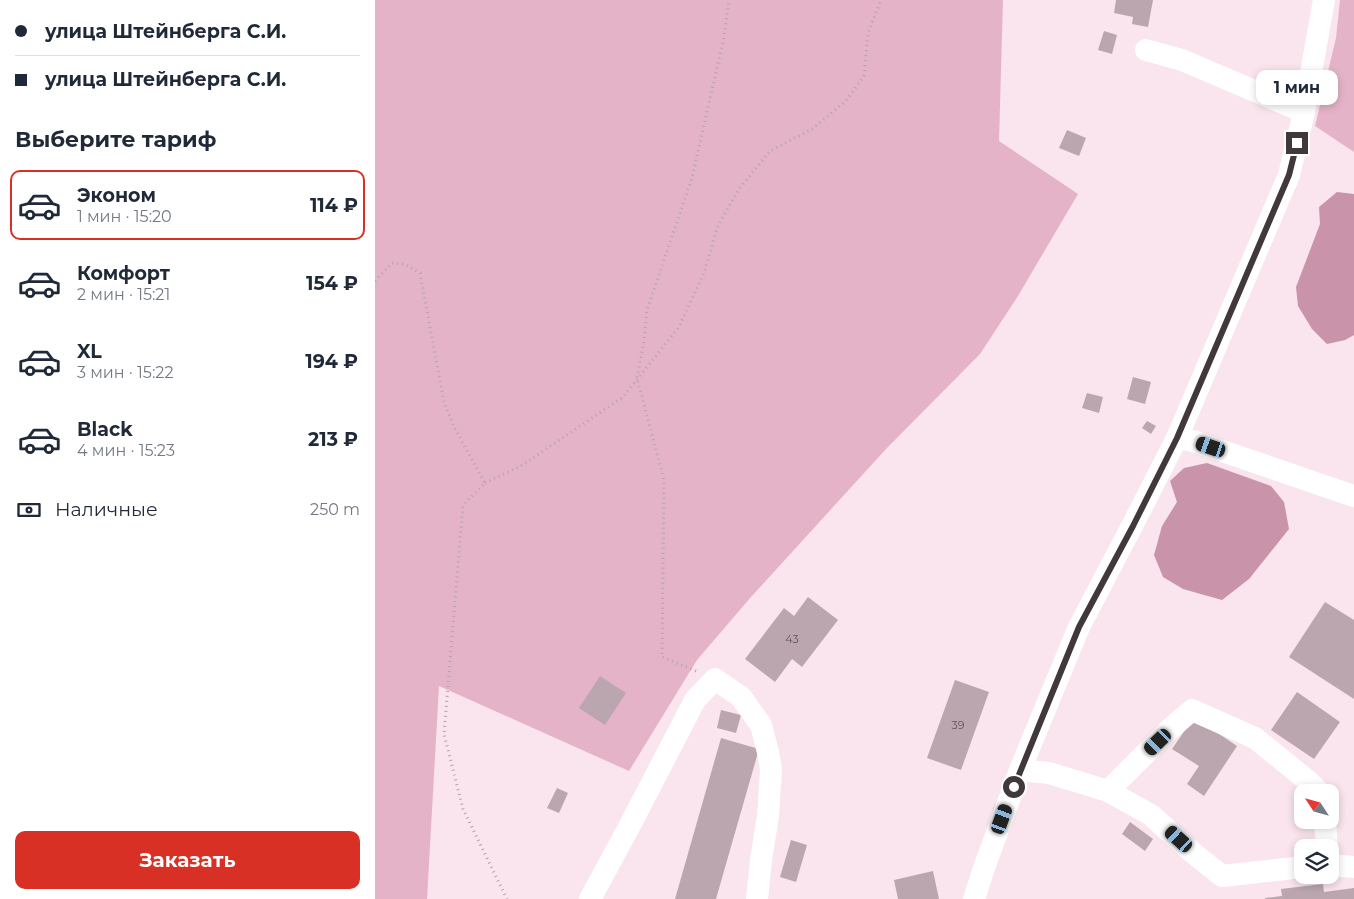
<!DOCTYPE html>
<html lang="ru">
<meta charset="utf-8">
<style>
:root{--surface:#fff;--page:#f2f2f3;--text:#1f2937;--muted:#747a83;--line:#e0e1e3;--accent:#d93025}
body{margin:0;font-family:Montserrat,sans-serif;background:var(--page);color:var(--text);height:100vh;display:flex;flex-direction:column;font-size:19px;white-space:nowrap}
*{box-sizing:border-box;margin:0}
p{font-size:16px;color:var(--muted)}
.icon{flex:none;width:28px;height:28px;fill:none;stroke:currentColor;stroke-width:2;stroke-linecap:round;stroke-linejoin:round}
.map{position:relative;flex:1;overflow:hidden}
.details{display:flex;flex-direction:column;background:var(--surface);width:375px}
.details>*{flex:none}
.guide{display:grid;align-content:center;height:110px;padding:0 15px;background:var(--surface)}
.needle{width:32px;rotate:306deg}
.fabs{position:absolute;left:919px;top:784px;display:grid;gap:10px}
.fabs a{display:grid;place-items:center;width:45px;height:45px;border-radius:10px;background:var(--surface);box-shadow:0 2px 8px #0003;font-size:25px}
.end{position:absolute;width:22px;height:22px;margin:-11px;border:6px solid #40383b;background:#fff;box-shadow:0 0 0 2px #fff}
.from{border-radius:50%}
.bubble{position:absolute;height:35px;border-radius:10px;background:var(--surface);box-shadow:0 2px 8px #0003;font-size:16px;font-weight:700;line-height:35px;text-align:center}
.car{position:absolute;width:15px;height:30px;margin:-15px -8px;border-radius:6px;box-shadow:0 0 4px 1px #0007;background:linear-gradient(#222 24%,#8ab4d8 0 40%,#222 0 76%,#8ab4d8 0 86%,#222 0)}
.guide b{display:flex;align-items:center;gap:18px;height:48px;font-size:19px}
.guide b+b{border-top:1px solid var(--line)}
.guide i{width:12px;height:12px;background:var(--text)}
ul{padding:0;list-style:none}
li{display:flex;align-items:center;gap:15px;height:70px;margin:0 10px 8px;padding:0 5px;border:2px solid transparent;border-radius:10px}
li div{flex:1}
li b{display:block;font-size:19px}
li em{font-style:normal;font-weight:700}
li.current{border-color:var(--accent)}
li>.icon{width:45px;height:45px;stroke-width:1.5}
h2{padding:0 15px;font-size:22px;line-height:60px}
.pay{display:flex;align-items:center;gap:12px;height:55px;padding:0 15px;font-size:19px}
.pay p{margin-inline-start:auto}
.primary-button{display:flex;gap:10px;margin-top:auto;padding:10px 15px}
.primary-button a{flex:1;height:58px;border-radius:10px;background:var(--accent);color:#fff;font-size:20px;font-weight:700;line-height:58px;text-align:center}
main{display:flex;flex:1;min-height:0}
.map>svg:first-child{display:block}
.green{fill:#e5b3c8}
.water{fill:#c993aa}
.building{fill:#bba6af}
.lines{fill:none;stroke-linecap:round;stroke-linejoin:round}
.path{stroke:#b4a3aa;stroke-width:3;stroke-dasharray:1 4;stroke-linecap:butt}
.minor{stroke:#fff;stroke-width:22}
.route{stroke:#40383b;stroke-width:6}
.labels{text-anchor:middle;stroke-width:4;stroke-linejoin:round;paint-order:stroke}
.number-label{font-size:11px;fill:#5f5458}
</style>
<main>
<section class="details">
<div class="guide">
<b><i class="from"></i>улица Штейнберга С.И.</b>
<b><i></i>улица Штейнберга С.И.</b>
</div>
<h2>Выберите тариф</h2>
<ul>
<li class="current"><svg class="icon" aria-label="car" viewBox="0 0 24 24"><path d="M5 17H2v-5l4-1 3-4h7l3 4 3 1v5h-3M9 17h6M6 11h13"/><circle cx="7" cy="17" r="2"/><circle cx="17" cy="17" r="2"/></svg><div><b>Эконом</b><p>1 мин · 15:20</p></div><em>114 ₽</em></li>
<li><svg class="icon" aria-label="car" viewBox="0 0 24 24"><path d="M5 17H2v-5l4-1 3-4h7l3 4 3 1v5h-3M9 17h6M6 11h13"/><circle cx="7" cy="17" r="2"/><circle cx="17" cy="17" r="2"/></svg><div><b>Комфорт</b><p>2 мин · 15:21</p></div><em>154 ₽</em></li>
<li><svg class="icon" aria-label="car" viewBox="0 0 24 24"><path d="M5 17H2v-5l4-1 3-4h7l3 4 3 1v5h-3M9 17h6M6 11h13"/><circle cx="7" cy="17" r="2"/><circle cx="17" cy="17" r="2"/></svg><div><b>XL</b><p>3 мин · 15:22</p></div><em>194 ₽</em></li>
<li><svg class="icon" aria-label="car" viewBox="0 0 24 24"><path d="M5 17H2v-5l4-1 3-4h7l3 4 3 1v5h-3M9 17h6M6 11h13"/><circle cx="7" cy="17" r="2"/><circle cx="17" cy="17" r="2"/></svg><div><b>Black</b><p>4 мин · 15:23</p></div><em>213 ₽</em></li>
</ul>
<div class="pay"><svg class="icon" aria-label="cash" viewBox="0 0 24 24"><path d="M3 7h18v10H3z"/><circle cx="12" cy="12" r="2"/></svg>Наличные<p>250 m</p></div>
<div class="primary-button"><a>Заказать</a></div>
</section>
<div class="map">
<svg width="979" height="899" viewBox="0 0 979 899">
<rect width="100%" height="100%" fill="#fae4ed"/>
<path class="green" d="M0 0H628L624 141 703 194 643 296 605 354 511 449 376 597 322 660 254 771 64 686 52 899H0Z
M965 0H979V152L940 126 961 38Z"/>
<path class="water" d="M962 192 979 194V335L970 340 952 344 937 329 923 306 921 287 945 224 944 207Z
M832 463 896 486 909 502 914 529 874 579 847 600 808 589 788 577 779 555 787 526 802 502 795 481 809 468Z"/>
<path class="building" d="M741 0H778L773 27 757 24 758 17 739 13Z
M729 31 742 35 737 54 723 50Z
M692 130 711 138 704 156 684 148Z
M758 377 776 382 770 404 752 399Z
M712 393 728 397 724 413 707 408Z
M772 421 781 426 776 434 767 428Z
M433 597 463 620 427 667 417 659 400 682 370 659 409 608 419 616Z
M950 602 979 620V699L914 657Z
M225 676 251 693 230 725 204 708Z
M580 680 614 692 586 770 552 758Z
M922 692 965 722 939 759 896 730Z
M346 710 366 715 361 733 342 728Z
M819 717 862 746 829 796 812 784 824 766 797 749Z
M346 738 384 749 341 899H300Z
M182 788 193 793 184 813 172 808Z
M755 822 778 839 770 851 747 834Z
M416 840 432 845 421 882 405 877Z
M558 871 564 899H523L519 880Z
M948 884 949 892 979 888V899H890V898L907 896 906 889Z"/>
<g class="lines">
<path class="path" d="M0 281 17 263 29 264 45 273 69 402 79 427 110 483 88 505 69 734 88 809 132 899
M110 483 146 466 248 397 304 327 329 273 343 225 364 189 395 151 437 129 471 101 489 76 493 33 506 0
M321 671 287 657 289 480 262 378 269 341 272 310 317 178 349 37 354 0"/>
<path class="minor" d="M771 50 807 60 929 112
M802 438 818 441 979 496
M645 770 674 773 733 791 795 729 817 710 880 738 933 781 944 792
M733 791 776 815 817 852 847 876 928 867
M950 820 952 848
M955 865 979 867
M215 899 254 827 320 700 340 679 366 697 386 725 393 752 396 769 393 816 386 860 382 899
M599 899 609 868 645 770 704 627 757 526 802 438 914 175 929 112 949 0"/>
</g>
<g class="lines">
<path class="route" d="M639 787 704 627 758 526 802 438 914 175 922 143"/>
</g>
<g class="labels">
<g class="number-label">
<text x="417" y="643">43</text>
<text x="583" y="729">39</text>
</g>
</g>
</svg>
<div class="fabs">
<a><svg class="needle" viewBox="-14 -14 28 28"><path d="M0-13l5 13h-10z" fill="#e53935"/><path d="M0 13l5-13h-10z" fill="#747a83"/></svg></a>
<a><svg class="icon" aria-label="layers" viewBox="0 0 24 24"><path d="M12 4l9 5-9 5-9-5zM3 14l9 5 9-5"/></svg></a>
</div>
<i class="end from" style="left:639px;top:787px"></i>
<i class="end" style="left:922px;top:143px"></i>
<div class="bubble" style="left:881px;top:70px;width:82px">1 мин</div>
<i class="car" style="left:836px;top:447px;rotate:289deg"></i>
<i class="car" style="left:783px;top:742px;rotate:226deg"></i>
<i class="car" style="left:627px;top:819px;rotate:20deg"></i>
<i class="car" style="left:804px;top:839px;rotate:312deg"></i>
</div>
</main>
